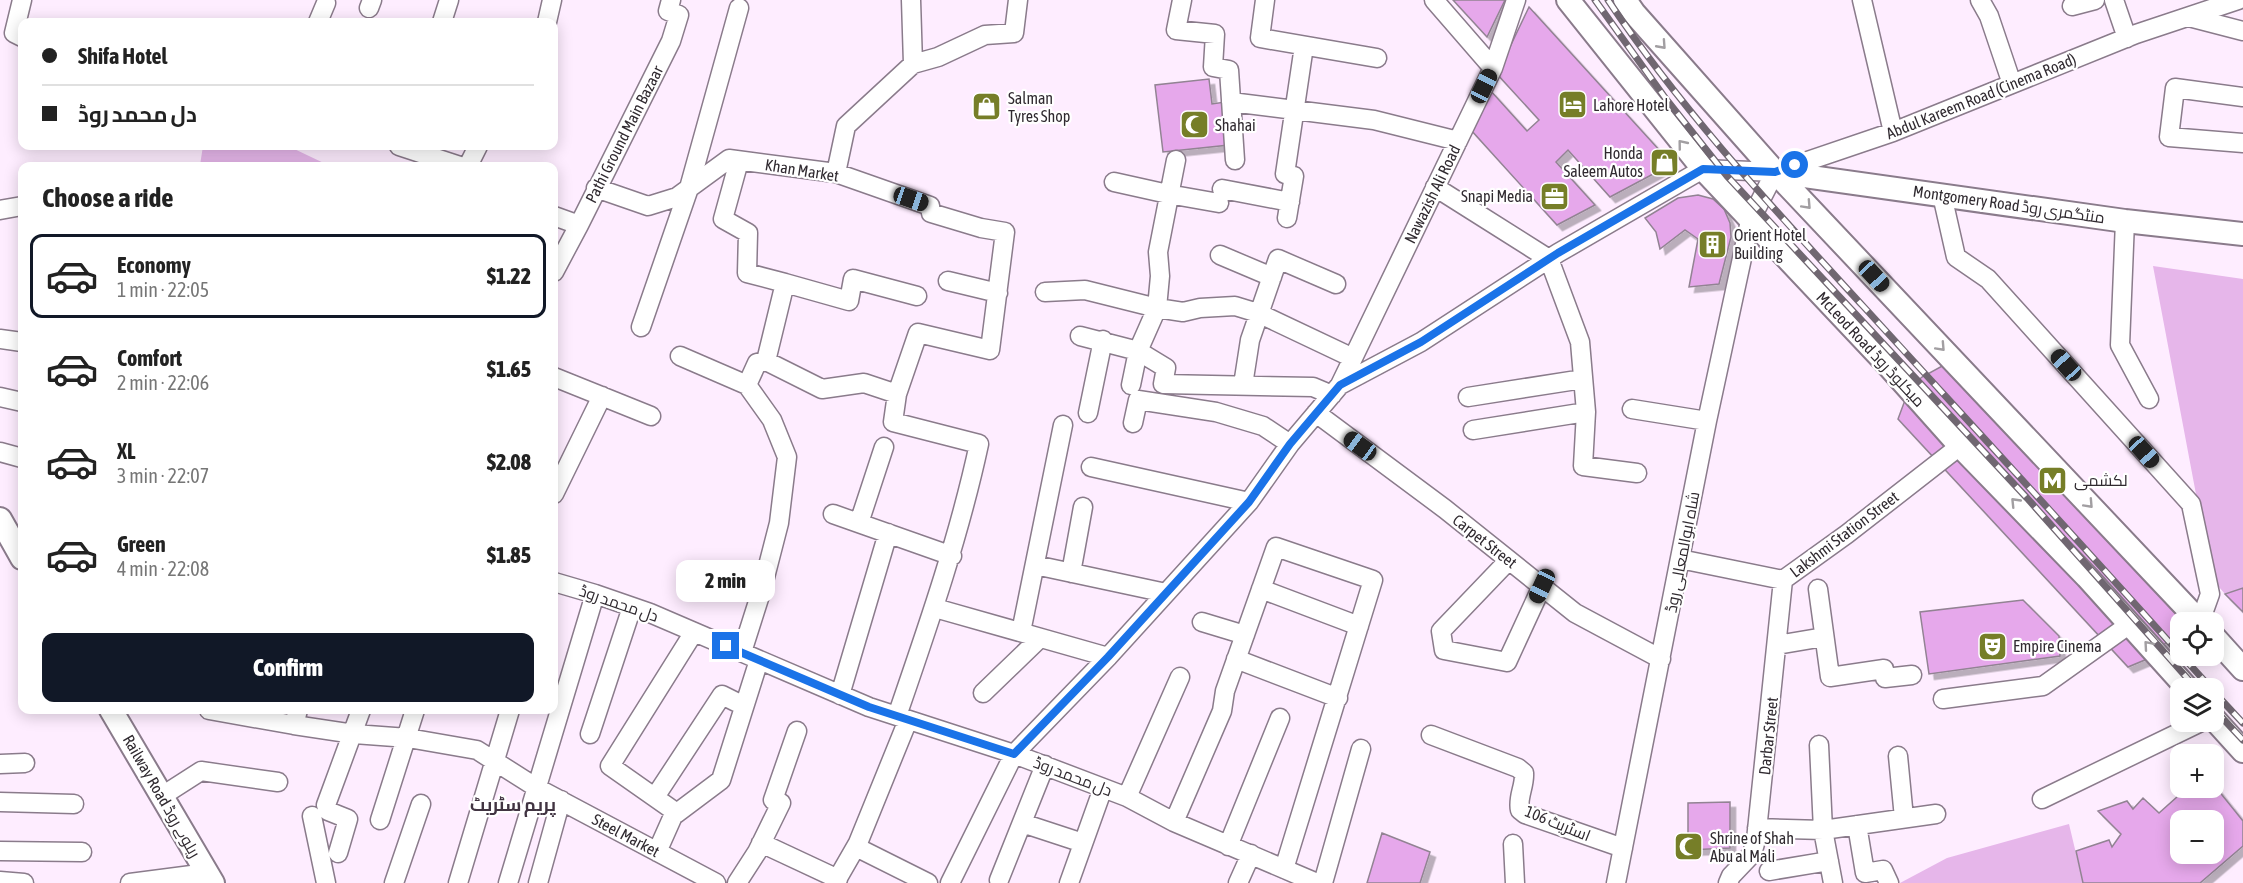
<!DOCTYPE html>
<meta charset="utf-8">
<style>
:root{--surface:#fff;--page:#f6f6f6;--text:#222;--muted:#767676;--line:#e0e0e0;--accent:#111827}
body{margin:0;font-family:"Asap Condensed",Cairo,sans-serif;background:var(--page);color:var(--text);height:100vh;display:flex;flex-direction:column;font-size:22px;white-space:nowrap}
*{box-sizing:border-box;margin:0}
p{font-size:20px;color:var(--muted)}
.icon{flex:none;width:33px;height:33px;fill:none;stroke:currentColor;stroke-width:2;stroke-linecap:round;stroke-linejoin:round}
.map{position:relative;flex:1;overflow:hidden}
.drawer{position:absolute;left:18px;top:162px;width:540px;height:552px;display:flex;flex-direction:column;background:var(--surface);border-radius:12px;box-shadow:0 3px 15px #0003}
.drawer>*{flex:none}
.banner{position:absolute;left:18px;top:18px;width:540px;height:132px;border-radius:12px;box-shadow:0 3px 15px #0003;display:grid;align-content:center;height:132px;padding:0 24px;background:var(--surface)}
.buttons{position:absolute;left:2170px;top:612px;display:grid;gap:12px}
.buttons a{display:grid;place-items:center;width:54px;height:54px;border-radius:12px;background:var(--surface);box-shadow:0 3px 15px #0003;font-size:30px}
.end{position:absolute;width:27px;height:27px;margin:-14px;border:8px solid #1a73e8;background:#fff;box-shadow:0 0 0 3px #fff}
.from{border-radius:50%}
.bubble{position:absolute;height:42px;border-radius:12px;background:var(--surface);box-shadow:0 3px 15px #0003;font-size:20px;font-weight:800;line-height:42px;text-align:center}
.car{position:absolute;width:18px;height:36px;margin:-18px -9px;border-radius:8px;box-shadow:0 0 4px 2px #0007;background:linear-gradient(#222 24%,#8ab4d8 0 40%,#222 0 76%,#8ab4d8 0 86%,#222 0)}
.banner b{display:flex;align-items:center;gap:21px;height:57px;font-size:22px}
.banner b+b{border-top:2px solid var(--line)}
.banner i{width:15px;height:15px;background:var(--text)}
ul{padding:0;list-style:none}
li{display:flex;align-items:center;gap:18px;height:84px;margin:0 12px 9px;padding:0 12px;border:3px solid transparent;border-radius:12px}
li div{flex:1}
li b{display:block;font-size:22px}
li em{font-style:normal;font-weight:800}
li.selected{border-color:var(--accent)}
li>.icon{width:54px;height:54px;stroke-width:1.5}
h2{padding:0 24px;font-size:27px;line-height:72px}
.cta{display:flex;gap:12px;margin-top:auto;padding:12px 24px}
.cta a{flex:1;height:69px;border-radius:12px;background:var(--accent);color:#fff;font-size:24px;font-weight:800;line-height:69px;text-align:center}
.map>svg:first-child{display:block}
.green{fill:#e6b6ea}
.building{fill:#e6a8eb;stroke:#928393;stroke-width:1.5;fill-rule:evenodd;filter:url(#shadow)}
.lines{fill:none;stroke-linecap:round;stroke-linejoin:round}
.minor-casing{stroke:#8a7b8b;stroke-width:21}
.major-casing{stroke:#8a7b8b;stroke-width:26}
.minor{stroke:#fff;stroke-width:18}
.major{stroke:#fff;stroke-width:22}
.rail-casing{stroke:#706771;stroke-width:7}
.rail{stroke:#fff;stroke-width:4.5;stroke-dasharray:14;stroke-linecap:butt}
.oneway{stroke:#a29fa2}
.route{stroke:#1a73e8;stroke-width:8}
.labels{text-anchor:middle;stroke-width:4.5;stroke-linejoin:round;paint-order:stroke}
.street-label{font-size:16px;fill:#302a30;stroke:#fff}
.poi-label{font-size:16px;fill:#302a30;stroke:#fff;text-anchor:start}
.neighbourhood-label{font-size:18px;font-weight:bold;fill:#413442;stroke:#fff}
</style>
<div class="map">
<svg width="2243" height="883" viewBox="0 0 2243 883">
<defs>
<filter id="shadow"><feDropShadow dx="5.5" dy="5.5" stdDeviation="0" flood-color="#0004"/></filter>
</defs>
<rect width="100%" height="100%" fill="#feedff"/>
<path class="green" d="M203 146H288L330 166H202L200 165Z
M2153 266 2243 279V588L2225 594 2212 579Z
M2069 824 2083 883H1900L1947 858Z"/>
<path class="building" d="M1453 0H1505L1487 37Z
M1529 7 1672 164 1610 197 1568 150 1556 162 1595 205 1557 225 1471 130 1490 90 1527 131 1539 120 1497 74Z
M1209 79 1212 104 1225 102 1229 145 1163 152 1155 85Z
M1698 195 1713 199 1724 209 1730 223 1731 237 1719 284 1689 287 1698 239 1685 230 1660 249 1656 232 1645 218 1678 198Z
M1955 359 2187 611 2177 631 2152 657 2128 667 1898 419 1908 392 1914 384 1922 377Z
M2243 588V612L2225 594Z
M2023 600 2059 636 2060 656 1929 674 1920 612Z
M2214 785 2243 821V846L2200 883H2083L2076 851 2109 840 2112 847 2121 834 2098 811 2127 801 2133 809 2143 798 2159 813 2187 788H2214ZM2181 820H2214V854H2181Z
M1730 802V848L1688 850V803Z
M1382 833 1430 852 1420 883H1367Z"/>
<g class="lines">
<defs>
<path id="minor" d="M22 0 14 33 22 37
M911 0 913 64
M1182 0 1176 30 1215 34 1213 67 1229 70 1235 160
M1265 0 1260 38 1377 58
M1434 0 1493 68
M1862 0 1893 132
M1980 0 1989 16 2012 84
M2114 0 2127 38
M2072 6 2095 0
M369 8 372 0
M2189 17 2243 31
M318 22 326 3
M442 22 449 0
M547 22 552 0
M2243 97 2175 88 2169 137 2243 143
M1231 102 1374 120 1458 141
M399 146 460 166
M739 161 723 219 748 233 747 273 785 283 766 361
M468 166 478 146
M836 173 846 126 913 64 938 57 985 35 1014 33 1018 0
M1114 182 1168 194 1219 203
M1435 187 1549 259 1580 342 1586 412 1583 466 1637 473
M596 188 648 206 677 197 729 159 836 173 930 206 931 213 981 228 1005 232 990 350 918 333 897 394
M1222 189 1290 202
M1942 195 1956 257 1988 279 2191 504 2210 594 2200 622
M0 210 22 206
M554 216 579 225
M1287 218 1294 176 1285 174 1304 46
M2125 221 2120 345 2149 399
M1220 255 1272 277
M554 272 579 225 671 41 679 15 668 11 671 0
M948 281 998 293
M785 283 849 301 853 279 917 296
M1045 292 1085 290 1157 308 1183 312 1200 308 1235 306 1258 313 1353 358
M641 327 689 188 739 8
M1080 336 1138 351 1166 368 1163 384 1313 387 1332 395
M0 339 22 342
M680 356 747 385
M554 377 651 416
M1131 385 1138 351 1157 308 1160 276 1158 252 1176 160
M1243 385 1250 340 1278 259 1336 284
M1340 385 1421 342 1558 253 1703 169 1775 172
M0 397 22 402
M1468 397 1583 379
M1632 409 1707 421
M1088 413 1103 340
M1316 413 1445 509 1575 613 1661 659
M1133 423 1138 400 1216 412 1263 426 1290 444
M1473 430 1586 412
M0 452 22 458
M1091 467 1249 502
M554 494 602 396
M833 514 952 556
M859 523 884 447
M1680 559 1783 580 1847 534 1960 446
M1509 560 1441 631 1444 650 1507 662 1542 586
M1035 565 1166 593
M1071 573 1083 507
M554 582 595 594 650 613 869 707 1014 754 1127 797 1174 822 1317 883
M1261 589 1359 626
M1818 589 1830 677 1884 669 1885 678 1912 675
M935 608 1108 657
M1202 622 1245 635
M1021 632 1063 425
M1777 645 1824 637
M742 652 762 589 779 523 787 457 772 420 747 385 757 363 766 361 822 389 864 383 897 394 893 422 979 444C959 537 928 626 897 716
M1236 659 1338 698
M983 693 1040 638
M840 695 888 533
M1943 699 2043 686 2130 624
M209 710 294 725
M298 710 294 725 354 734 408 738 477 750 537 788 716 883
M590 734 632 607
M1431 735 1518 768 1524 773C1525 786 1517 798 1520 810L1525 814 1623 848
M1819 745 1823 830 1833 883
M1898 756 1904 818
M0 764 25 763
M162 796 201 771 278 782
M655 797 722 695 744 706
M1127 797 1180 677
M2042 799 2201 722
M0 802 74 804
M677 813 610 766 694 632
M312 816 326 883
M380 820 415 710
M1174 822 1222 711 1225 691 1276 547 1373 580 1284 869
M1022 823 1083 843
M1857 825 1865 873 1883 870 1889 883
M1757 828 1823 830 1936 814
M761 843 838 879
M1513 844 1515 883
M1228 846 1280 718
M856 847 928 883
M0 851 82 852
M657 852 673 816 721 780 759 660
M338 853 348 819 328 811 326 805 361 710
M1769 871 1829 861
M999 880 1045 765
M0 881 24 883
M130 883 207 873
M394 883 421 804
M458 883 510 710
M508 883 595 594
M538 883 561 800
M737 883 757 852 781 803 773 800 797 731
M835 883 858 843 908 720
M950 883 1014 754 1108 657 1249 502 1290 444 1340 385 1493 68 1516 0
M1069 883 1103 788
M1238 883 1251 854
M1323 883 1361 749
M1616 883 1707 421 1750 221 1775 172 1893 132 2136 34 2238 0
M1728 883 1731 876 1752 854 1756 840 1783 580"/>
<path id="major" d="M1568 0 1703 169 1887 364 1960 446 2087 577 2187 688
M1625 0 1634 13 1775 172 2200 622
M1775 172 2125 221 2243 234
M0 519 22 558
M2214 637 2243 669
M111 710 213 883
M2214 719 2243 751"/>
</defs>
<use href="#minor" class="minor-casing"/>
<use href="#major" class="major-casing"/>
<use href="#minor" class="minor"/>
<use href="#major" class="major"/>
<defs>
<path id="rail" d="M1595 0 1666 99 1727 176 2027 498 2196 688
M1608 0C1682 111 1773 208 1863 306 1969 422 2076 538 2181 655
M2182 656 2211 688
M2214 692 2243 723
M2214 709 2243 740"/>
</defs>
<use href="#rail" class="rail-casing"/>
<use href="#rail" class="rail"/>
</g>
<defs><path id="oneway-chevron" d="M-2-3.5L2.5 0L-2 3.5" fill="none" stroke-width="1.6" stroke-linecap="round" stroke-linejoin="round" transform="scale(1.5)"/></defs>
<g class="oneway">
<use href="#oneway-chevron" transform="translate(1662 45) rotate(48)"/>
<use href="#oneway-chevron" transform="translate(1682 144) rotate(-129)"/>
<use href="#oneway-chevron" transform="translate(1807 205) rotate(47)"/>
<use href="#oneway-chevron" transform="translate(1941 347) rotate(47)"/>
<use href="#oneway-chevron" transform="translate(2015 502) rotate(-134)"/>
<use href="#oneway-chevron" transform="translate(2089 504) rotate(47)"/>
<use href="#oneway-chevron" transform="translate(2148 645) rotate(-131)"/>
</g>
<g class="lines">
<path class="route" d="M726 646 869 707 1014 754 1108 657 1249 502 1290 444 1340 385 1421 342 1558 253 1703 169 1775 172 1795 165"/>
</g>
<defs>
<symbol id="hotel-square" viewBox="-11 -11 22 22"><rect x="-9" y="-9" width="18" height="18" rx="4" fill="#767e28" stroke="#fff"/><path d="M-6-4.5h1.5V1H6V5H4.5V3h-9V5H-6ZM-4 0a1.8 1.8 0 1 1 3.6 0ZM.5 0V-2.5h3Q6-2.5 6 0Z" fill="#fff"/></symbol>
<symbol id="shop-square" viewBox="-11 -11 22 22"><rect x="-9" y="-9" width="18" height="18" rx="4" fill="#767e28" stroke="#fff"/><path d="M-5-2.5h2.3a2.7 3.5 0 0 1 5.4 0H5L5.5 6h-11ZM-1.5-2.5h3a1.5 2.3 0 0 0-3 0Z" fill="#fff"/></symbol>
<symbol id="mosque-square" viewBox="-11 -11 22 22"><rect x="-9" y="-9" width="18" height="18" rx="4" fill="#767e28" stroke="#fff"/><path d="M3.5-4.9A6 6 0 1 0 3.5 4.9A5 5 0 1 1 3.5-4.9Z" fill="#fff"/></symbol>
<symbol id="office-square" viewBox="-11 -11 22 22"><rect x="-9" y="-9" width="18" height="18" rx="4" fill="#767e28" stroke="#fff"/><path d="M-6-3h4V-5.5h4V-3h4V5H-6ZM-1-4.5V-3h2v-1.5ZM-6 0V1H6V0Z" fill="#fff"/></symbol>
<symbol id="building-square" viewBox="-11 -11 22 22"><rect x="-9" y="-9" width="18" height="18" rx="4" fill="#767e28" stroke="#fff"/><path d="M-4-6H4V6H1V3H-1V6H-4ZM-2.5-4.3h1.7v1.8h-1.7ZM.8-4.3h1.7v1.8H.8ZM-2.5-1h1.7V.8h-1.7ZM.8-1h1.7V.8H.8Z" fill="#fff"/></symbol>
<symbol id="metro-square" viewBox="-11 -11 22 22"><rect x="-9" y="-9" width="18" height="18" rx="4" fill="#767e28" stroke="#fff"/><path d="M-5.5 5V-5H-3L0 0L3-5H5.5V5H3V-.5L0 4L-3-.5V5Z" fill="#fff"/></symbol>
<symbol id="theatre-square" viewBox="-11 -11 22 22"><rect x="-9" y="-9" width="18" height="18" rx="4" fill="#767e28" stroke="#fff"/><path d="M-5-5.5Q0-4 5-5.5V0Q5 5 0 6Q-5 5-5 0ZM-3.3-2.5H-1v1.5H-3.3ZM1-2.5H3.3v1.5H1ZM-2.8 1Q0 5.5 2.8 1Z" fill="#fff"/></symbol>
</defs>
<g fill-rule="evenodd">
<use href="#hotel-square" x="1556" y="88" width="33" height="33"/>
<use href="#shop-square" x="970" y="90" width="33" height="33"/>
<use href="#mosque-square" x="1178" y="108" width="33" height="33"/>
<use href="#shop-square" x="1648" y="146" width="33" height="33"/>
<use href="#office-square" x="1538" y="180" width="33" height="33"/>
<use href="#building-square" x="1696" y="228" width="33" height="33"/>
<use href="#metro-square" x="2036" y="464" width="33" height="33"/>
<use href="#theatre-square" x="1976" y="630" width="33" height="33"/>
<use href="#mosque-square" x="1672" y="830" width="33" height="33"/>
</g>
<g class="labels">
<g class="street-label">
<text transform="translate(1981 96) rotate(-22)" y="6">Abdul Kareem Road (Cinema Road)</text>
<text transform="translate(624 134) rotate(-63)" y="6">Pathi Ground Main Bazaar</text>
<text transform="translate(802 170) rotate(9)" y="6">Khan Market</text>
<text transform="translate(1432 194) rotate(-64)" y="6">Nawazish Ali Road</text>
<text transform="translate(2009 204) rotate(8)" y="6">Montgomery Road منٹگمری روڈ</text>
<text transform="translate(1871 349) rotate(47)" y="6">McLeod Road میکلوڈ روڈ</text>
<text transform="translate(1844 534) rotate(-37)" y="6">Lakshmi Station Street</text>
<text transform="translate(1485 541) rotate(38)" y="6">Carpet Street</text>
<text transform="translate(1682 552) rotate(-79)" y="6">شاہ ابوالمعالی روڈ</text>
<text transform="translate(619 603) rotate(19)" y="6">دل محمد روڈ</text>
<text transform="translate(1768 736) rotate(-84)" y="6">Darbar Street</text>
<text transform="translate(1073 776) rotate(21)" y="6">دل محمد روڈ</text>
<text transform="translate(162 796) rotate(60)" y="6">Railway Road ریلوے روڈ</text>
<text transform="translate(1558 823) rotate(22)" y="6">اسٹریٹ 106</text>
<text transform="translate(626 835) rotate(28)" y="6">Steel Market</text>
</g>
<g class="poi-label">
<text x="1008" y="104">Salman<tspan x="1008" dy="18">Tyres Shop</tspan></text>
<text x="1593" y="111">Lahore Hotel</text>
<text x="1215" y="131">Shahai</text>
<text x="1643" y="159" text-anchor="end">Honda<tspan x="1643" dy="18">Saleem Autos</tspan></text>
<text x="1533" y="202" text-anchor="end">Snapi Media</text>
<text x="1734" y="241">Orient Hotel<tspan x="1734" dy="18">Building</tspan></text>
<text x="2074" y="486">لکشمی</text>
<text x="2013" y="652">Empire Cinema</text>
<text x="1710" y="844">Shrine of Shah<tspan x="1710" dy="18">Abu al Mali</tspan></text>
</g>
<g class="neighbourhood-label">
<text x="513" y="811">پریم سٹریٹ</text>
</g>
</g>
</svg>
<div class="buttons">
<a><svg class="icon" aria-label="locate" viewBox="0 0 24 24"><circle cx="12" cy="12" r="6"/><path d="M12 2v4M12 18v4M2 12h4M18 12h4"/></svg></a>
<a><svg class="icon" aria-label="layers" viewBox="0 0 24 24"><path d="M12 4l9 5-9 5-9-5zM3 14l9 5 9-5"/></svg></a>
<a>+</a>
<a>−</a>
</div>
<i class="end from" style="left:1795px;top:165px"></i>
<i class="end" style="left:726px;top:646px"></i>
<div class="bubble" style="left:676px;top:560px;width:99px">2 min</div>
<i class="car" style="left:1484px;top:86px;rotate:26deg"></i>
<i class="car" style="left:911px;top:199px;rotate:109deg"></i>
<i class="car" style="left:1874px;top:276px;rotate:137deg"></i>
<i class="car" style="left:2066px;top:365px;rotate:318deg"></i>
<i class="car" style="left:1360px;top:446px;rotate:306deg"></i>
<i class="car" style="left:2144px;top:452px;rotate:138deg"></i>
<i class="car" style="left:1542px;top:586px;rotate:205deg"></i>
<div class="banner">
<b><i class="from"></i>Shifa Hotel</b>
<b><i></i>دل محمد روڈ</b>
</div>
<section class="drawer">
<h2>Choose a ride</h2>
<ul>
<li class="selected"><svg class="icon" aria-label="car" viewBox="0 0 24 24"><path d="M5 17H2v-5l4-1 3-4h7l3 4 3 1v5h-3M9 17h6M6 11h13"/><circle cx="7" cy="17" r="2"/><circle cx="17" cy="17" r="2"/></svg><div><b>Economy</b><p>1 min · 22:05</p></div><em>$1.22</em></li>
<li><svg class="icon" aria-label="car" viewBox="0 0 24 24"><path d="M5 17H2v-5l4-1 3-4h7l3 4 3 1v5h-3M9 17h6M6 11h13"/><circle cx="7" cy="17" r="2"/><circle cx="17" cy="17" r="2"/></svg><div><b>Comfort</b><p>2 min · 22:06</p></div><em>$1.65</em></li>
<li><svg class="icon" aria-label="car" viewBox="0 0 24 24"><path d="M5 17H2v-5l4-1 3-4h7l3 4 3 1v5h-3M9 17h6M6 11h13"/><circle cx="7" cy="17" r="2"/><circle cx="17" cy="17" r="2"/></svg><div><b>XL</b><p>3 min · 22:07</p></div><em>$2.08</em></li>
<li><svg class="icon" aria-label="car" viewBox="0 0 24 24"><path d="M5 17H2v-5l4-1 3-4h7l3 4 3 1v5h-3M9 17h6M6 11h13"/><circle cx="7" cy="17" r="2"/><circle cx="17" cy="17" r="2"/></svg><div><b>Green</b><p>4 min · 22:08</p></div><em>$1.85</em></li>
</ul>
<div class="cta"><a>Confirm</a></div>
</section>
</div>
